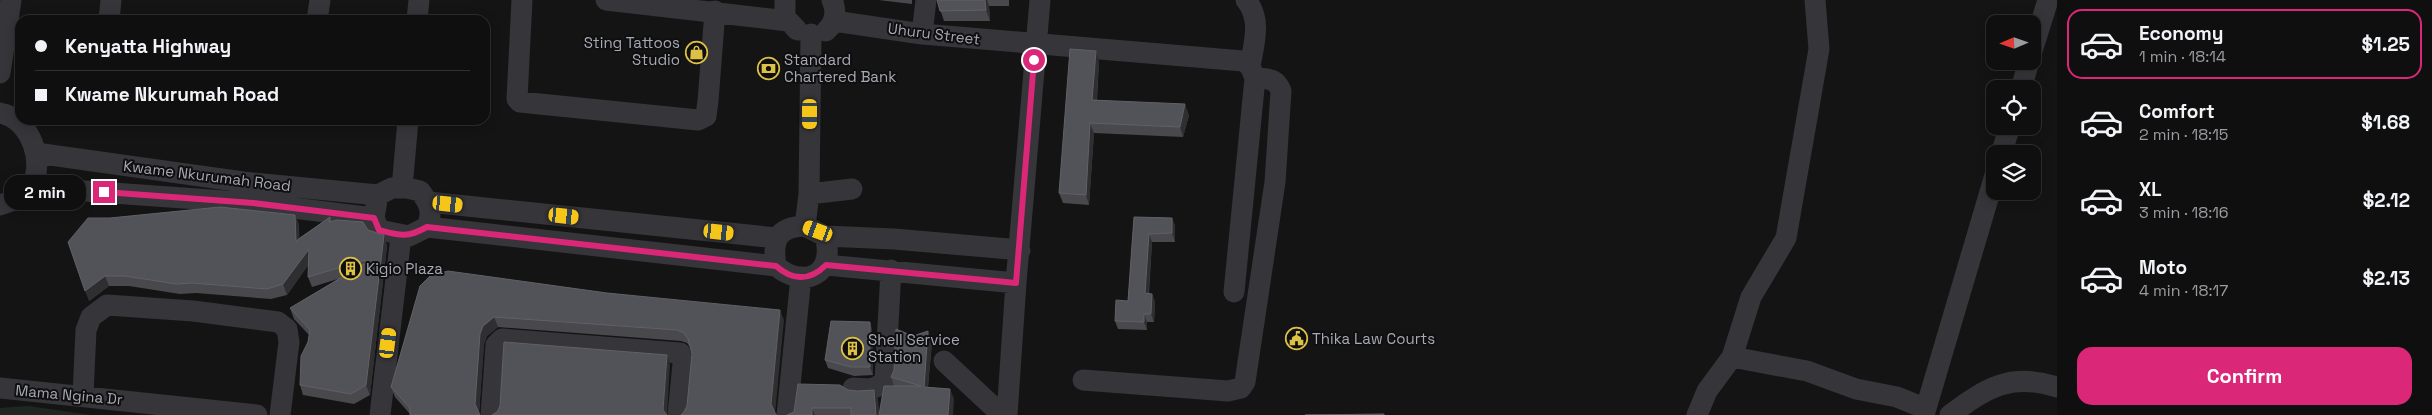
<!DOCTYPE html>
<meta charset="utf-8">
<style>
:root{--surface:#0f0f10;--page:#181819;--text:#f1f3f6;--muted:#9b9c9f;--line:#2f2f30;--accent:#db2777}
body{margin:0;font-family:"Space Grotesk",sans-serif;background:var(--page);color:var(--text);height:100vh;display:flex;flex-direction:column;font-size:19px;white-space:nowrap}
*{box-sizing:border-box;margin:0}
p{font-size:16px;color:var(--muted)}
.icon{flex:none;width:28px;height:28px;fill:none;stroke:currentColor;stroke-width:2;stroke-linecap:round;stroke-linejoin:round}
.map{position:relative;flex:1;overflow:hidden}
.panel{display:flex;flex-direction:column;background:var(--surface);width:375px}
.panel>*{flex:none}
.guide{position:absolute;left:15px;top:15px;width:475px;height:110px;border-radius:15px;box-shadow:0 2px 12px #0003,0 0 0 1px var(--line);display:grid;align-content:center;height:110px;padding:0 20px;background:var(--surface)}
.needle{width:32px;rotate:268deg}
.buttons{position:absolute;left:1986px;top:15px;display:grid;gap:10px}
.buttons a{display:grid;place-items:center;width:55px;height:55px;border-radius:10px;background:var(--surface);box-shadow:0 2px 12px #0003,0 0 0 1px var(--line);font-size:25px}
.end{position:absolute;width:22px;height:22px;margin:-11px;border:6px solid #db2777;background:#fff;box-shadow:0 0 0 2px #fff}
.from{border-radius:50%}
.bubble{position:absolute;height:35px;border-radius:15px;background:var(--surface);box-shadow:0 2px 12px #0003,0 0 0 1px var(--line);font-size:16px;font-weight:700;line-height:35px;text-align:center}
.car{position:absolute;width:15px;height:30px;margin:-15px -8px;border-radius:6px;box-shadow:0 0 4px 1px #0007;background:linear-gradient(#f5c518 24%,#345 0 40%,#f5c518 0 76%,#345 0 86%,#f5c518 0)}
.guide b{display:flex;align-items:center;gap:18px;height:48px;font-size:19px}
.guide b+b{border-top:1px solid var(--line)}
.guide i{width:12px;height:12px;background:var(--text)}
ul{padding:9px 0 0;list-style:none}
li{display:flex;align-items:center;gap:15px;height:70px;margin:0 10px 8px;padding:0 10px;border:2px solid transparent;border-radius:15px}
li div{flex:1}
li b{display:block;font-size:19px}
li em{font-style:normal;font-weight:700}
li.active{border-color:var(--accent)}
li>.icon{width:45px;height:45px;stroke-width:1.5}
.cta{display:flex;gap:10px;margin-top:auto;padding:10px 20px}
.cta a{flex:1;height:58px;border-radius:15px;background:var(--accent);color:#fff;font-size:20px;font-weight:700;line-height:58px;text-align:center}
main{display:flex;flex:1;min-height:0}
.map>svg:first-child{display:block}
.green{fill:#202722}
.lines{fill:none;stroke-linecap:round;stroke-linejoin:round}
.minor{stroke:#35353a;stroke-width:21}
.wall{fill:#48484d}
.shaded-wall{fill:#2f2f32}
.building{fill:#525358;stroke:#606066}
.route{stroke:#db2777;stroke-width:6}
.labels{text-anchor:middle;stroke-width:4;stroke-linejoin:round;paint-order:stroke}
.street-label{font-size:15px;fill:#a7a9b4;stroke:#0f0f10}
.poi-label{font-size:15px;fill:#a7a9b4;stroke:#0f0f10;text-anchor:start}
</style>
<main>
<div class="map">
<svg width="2057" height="415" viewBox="0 0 2057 415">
<rect width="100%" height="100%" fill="#141415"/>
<path class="green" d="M28 406 91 415H0V408Z"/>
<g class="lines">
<path class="minor" d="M522 0 517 99 520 102 698 120 706 116 708 101 715 11
M606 0 788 21
M785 0V17L797 30
M1246 0C1262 19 1254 44 1250 66
M109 20 111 0
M317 20 320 0
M417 20 419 0
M834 21 922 34 1243 61 1250 66 1255 78 1234 292
M826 31C835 23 837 11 832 0
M922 34 926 0
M2032 51 2048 0
M0 73 11 0
M2021 89 2029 61
M0 113C32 118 50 171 25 194 18 200 8 202 0 205
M36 153 243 182 378 195
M2001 154 2010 126
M29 187 253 203 374 218
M392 188H407L420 191C430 204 433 212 427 227L409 236 379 230 374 218 378 195Z
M402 188 408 120
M809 194 852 189
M428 202 777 238
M805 226 809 194 811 34
M805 226 825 236C836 274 805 290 776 266 772 240 777 227 805 226Z
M427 227 776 266
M825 236 894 239 1020 250
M826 265 1016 283
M1732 357 1807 371 1856 389 1897 397 1924 408
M944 361 1002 415
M1083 380 1228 391 1241 388 1245 382 1275 182 1281 91C1276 78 1269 79 1255 78
M0 388 257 415
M853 388C866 389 877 391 885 380L891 270
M83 395 86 330 91 317 107 305 193 311 278 322 287 329 289 342 280 415
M380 415 401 236
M491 415 496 345 502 339 680 353 683 363 678 415
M787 415 801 277
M1007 415 1016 283 1040 0
M1697 415 1707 391 1732 357 1751 297 1786 238 1819 49 1815 0
M1924 415 1995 175
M1950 415C1986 388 2011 372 2057 387"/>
</g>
<path class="wall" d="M878 0H912V4Z
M937 0H1009V6H989L990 21H944Z
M1099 61 1097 100 1189 115 1183 137 1094 133 1089 205 1063 203 1059 193Z
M295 215 299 225V238L330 217 332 221 368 230 384 235 387 246 370 395 354 404 303 395 300 385 309 335 294 319 290 308 338 279 312 287 308 277V265L287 295 271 299 196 293 180 294 129 286H109L89 301 110 218Z
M1134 217 1172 218 1175 226V242H1152L1149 293 1152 294 1155 302 1154 322H1147V330L1118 329 1115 321 1128 301Z
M420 286 784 320 684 412 687 406 692 354 690 347 687 343 681 341 498 327 487 336 484 344 479 412 410 414 395 397 391 387Z
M870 322 872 330 873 375 854 376 828 368 825 360Z
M913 336 932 342 928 387 954 399 894 386 891 377Z
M848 390 858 391 874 390 878 400 879 415H787Z"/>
<path class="shaded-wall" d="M985 0H987L989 6 990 21 986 10Z
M1096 51 1099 61 1096 110 1092 100Z
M1185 104 1189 115 1183 137 1180 127Z
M1090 123 1094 133 1089 205 1086 195Z
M295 215 299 225 300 251 296 241Z
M1172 218 1175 226V242L1172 233Z
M1149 234 1152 242 1148 301 1145 293Z
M384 235 387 246 370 395 366 385Z
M309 249 313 259 287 295 283 284Z
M105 276 109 286 89 301 85 291Z
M1152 294 1155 302 1154 322 1151 314Z
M780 310 784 320 775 414 771 404Z
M1144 314 1147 322V330L1144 322Z
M494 317 498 327 487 336 484 344 479 415 475 404 480 334 483 326Z
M870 322 872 330 873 375 870 367Z
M928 331 932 342 927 397 924 387Z
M667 355 670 365 667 415 663 410Z
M950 389 954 399 953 415H948Z
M874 390 878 400 879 415H876Z
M812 408 815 415H812Z"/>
<path class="building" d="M937 0H985L986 10 940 11Z
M1070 49 1096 51 1092 100 1185 104 1180 127 1090 123 1086 195 1059 193Z
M220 207 295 215 296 241 330 217 329 222 337 220 363 222 368 230 384 235 366 385 351 394 300 385 301 356 308 342 310 330 290 308 366 263 365 260 308 277 309 249 283 284 267 289 192 283 176 284 125 276H105L85 291 68 242 88 218H110Z
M1134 217 1172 218V233L1149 234 1145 293 1152 294 1151 314H1144V322L1115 321 1116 300 1128 301Z
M448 271 607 293 780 310 771 404 776 415H777H681L684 412 687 406 692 354 688 339 684 333 677 330 494 317 483 326 480 334 475 404 480 415H410V408L391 387 420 286 430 276Z
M831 321 870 322V367H851L825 360Z
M896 329 913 336 928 331 924 387 950 389 948 415H879L884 386H921L891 377 894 370Z
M504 342 667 355 663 410 667 415H492L497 412 500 406Z
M798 384 840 385 848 390 858 391 874 390 876 415H851V408H812V415H787L794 412Z
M1384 414V415H1305Z"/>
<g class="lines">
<path class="route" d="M104 192 253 203 374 218 379 230C401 236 407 238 427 227L776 266C793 281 810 281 826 265L1016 283 1034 60"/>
</g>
<defs>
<symbol id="shop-ring" viewBox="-11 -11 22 22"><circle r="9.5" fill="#0f0f10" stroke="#dcc145" stroke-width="1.5"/><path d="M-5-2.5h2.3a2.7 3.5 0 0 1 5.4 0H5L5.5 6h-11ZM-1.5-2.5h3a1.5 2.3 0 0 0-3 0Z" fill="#dcc145"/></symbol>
<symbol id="bank-ring" viewBox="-11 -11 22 22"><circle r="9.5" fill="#0f0f10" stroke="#dcc145" stroke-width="1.5"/><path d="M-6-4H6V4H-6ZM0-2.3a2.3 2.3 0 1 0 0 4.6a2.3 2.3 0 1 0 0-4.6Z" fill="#dcc145"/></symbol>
<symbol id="building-ring" viewBox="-11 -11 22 22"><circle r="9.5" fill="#0f0f10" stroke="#dcc145" stroke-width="1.5"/><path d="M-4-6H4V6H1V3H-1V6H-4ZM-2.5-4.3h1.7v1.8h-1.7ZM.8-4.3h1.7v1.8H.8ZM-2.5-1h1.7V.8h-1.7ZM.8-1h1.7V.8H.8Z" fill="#dcc145"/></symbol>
<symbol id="civic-ring" viewBox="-11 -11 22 22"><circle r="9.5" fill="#0f0f10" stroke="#dcc145" stroke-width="1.5"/><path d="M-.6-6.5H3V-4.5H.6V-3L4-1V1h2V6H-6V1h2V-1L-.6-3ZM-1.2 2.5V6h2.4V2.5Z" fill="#dcc145"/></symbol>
</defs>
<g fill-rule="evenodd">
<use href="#shop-ring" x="684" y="40" width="25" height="25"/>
<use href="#bank-ring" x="756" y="56" width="25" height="25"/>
<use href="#building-ring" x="338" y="256" width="25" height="25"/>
<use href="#civic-ring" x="1284" y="326" width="25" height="25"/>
<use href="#building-ring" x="840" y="336" width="25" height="25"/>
</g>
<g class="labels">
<g class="street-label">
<text transform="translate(934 34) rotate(7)" y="5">Uhuru Street</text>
<text transform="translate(207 176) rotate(7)" y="5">Kwame Nkurumah Road</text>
<text transform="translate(69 395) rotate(5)" y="5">Mama Ngina Dr</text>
</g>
<g class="poi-label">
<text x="680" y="48" text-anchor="end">Sting Tattoos<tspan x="680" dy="17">Studio</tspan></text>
<text x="784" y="65">Standard<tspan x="784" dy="17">Chartered Bank</tspan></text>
<text x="366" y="274">Kigio Plaza</text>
<text x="1312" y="344">Thika Law Courts</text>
<text x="868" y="345">Shell Service<tspan x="868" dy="17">Station</tspan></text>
</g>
</g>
</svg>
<div class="buttons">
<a><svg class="needle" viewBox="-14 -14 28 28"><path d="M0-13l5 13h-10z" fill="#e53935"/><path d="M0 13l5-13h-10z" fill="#9b9c9f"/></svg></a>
<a><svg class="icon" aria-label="locate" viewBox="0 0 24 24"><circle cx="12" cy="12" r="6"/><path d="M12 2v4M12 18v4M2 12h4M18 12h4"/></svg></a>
<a><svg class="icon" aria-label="layers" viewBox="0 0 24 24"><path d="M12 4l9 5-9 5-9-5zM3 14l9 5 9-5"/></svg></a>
</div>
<i class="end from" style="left:1034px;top:60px"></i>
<i class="end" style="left:104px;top:192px"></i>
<div class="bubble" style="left:4px;top:175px;width:82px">2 min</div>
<i class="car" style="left:810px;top:114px;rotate:180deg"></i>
<i class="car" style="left:448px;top:204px;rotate:96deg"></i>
<i class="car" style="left:564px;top:216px;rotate:96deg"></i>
<i class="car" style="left:818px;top:231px;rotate:290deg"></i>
<i class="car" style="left:719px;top:232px;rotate:96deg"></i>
<i class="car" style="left:388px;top:343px;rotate:7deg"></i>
<div class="guide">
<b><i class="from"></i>Kenyatta Highway</b>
<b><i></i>Kwame Nkurumah Road</b>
</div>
</div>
<section class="panel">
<ul>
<li class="active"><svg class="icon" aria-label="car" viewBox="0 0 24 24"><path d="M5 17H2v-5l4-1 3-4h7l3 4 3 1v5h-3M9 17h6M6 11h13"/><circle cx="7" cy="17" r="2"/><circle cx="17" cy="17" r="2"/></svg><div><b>Economy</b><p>1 min · 18:14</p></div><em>$1.25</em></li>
<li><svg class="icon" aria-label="car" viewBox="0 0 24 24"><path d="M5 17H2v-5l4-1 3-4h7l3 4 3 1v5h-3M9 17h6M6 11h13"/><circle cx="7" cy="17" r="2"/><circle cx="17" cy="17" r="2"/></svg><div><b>Comfort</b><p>2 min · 18:15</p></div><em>$1.68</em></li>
<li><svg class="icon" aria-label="car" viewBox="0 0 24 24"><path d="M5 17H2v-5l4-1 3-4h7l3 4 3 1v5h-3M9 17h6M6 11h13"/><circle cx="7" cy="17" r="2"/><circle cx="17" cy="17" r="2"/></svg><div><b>XL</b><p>3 min · 18:16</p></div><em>$2.12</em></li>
<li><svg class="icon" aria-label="car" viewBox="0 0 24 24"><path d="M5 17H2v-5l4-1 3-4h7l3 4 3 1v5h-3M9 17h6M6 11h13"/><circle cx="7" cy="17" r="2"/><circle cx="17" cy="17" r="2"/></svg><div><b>Moto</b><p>4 min · 18:17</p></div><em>$2.13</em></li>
</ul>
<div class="cta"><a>Confirm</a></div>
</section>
</main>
